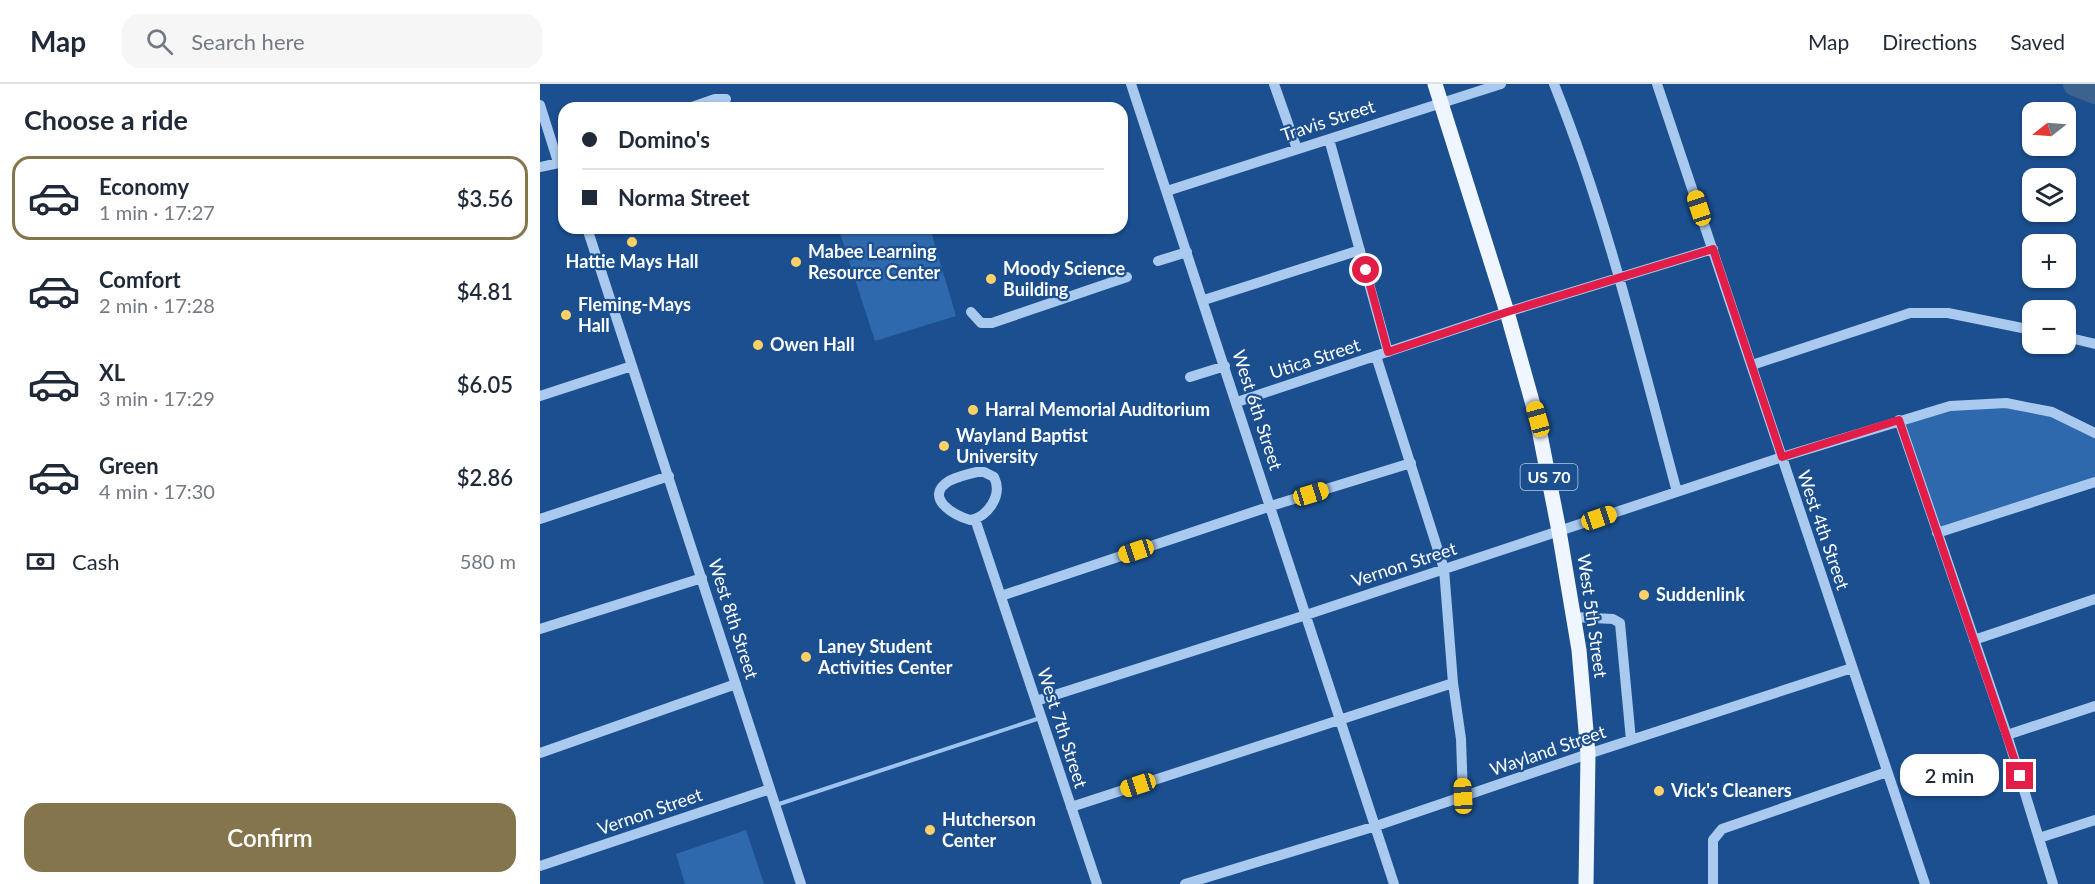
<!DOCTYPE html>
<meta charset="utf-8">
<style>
:root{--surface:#fff;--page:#f6f6f7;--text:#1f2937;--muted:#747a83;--line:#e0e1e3;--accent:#84754c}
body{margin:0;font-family:Lato,sans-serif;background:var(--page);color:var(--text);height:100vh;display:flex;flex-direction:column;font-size:22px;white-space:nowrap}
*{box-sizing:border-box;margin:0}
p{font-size:20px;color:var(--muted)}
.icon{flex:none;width:33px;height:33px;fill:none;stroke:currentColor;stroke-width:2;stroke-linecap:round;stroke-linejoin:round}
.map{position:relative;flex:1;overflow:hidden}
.panel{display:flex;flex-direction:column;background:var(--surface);width:540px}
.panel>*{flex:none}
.guide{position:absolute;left:18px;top:18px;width:570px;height:132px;border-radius:18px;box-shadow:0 2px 4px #0004;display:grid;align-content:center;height:132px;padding:0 24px;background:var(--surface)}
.needle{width:39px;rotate:253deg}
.buttons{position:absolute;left:1482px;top:18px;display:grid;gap:12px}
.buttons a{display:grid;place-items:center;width:54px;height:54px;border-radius:12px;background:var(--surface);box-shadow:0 2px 4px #0004;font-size:30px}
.end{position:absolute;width:27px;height:27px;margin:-14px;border:8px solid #e11d48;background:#fff;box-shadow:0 0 0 3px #fff}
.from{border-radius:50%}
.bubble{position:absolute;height:42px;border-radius:18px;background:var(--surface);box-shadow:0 2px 4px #0004;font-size:20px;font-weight:600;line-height:42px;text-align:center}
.car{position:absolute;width:18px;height:36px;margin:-18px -9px;border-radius:8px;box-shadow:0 0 4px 2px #0007;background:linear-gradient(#f5c518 24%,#345 0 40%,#f5c518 0 76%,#345 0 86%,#f5c518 0)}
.guide b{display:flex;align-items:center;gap:21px;height:57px;font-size:22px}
.guide b+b{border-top:2px solid var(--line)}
.guide i{width:15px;height:15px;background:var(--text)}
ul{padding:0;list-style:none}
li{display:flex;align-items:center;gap:18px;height:84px;margin:0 12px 9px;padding:0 12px;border:3px solid transparent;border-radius:18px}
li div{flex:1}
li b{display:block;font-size:22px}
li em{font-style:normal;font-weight:600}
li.on{border-color:var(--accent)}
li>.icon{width:54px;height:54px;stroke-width:1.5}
h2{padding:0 24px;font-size:27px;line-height:72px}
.pay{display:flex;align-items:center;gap:15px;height:66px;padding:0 24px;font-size:22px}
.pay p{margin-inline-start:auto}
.primary-button{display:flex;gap:12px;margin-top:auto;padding:12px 24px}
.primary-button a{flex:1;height:69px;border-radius:18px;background:var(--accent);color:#fff;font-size:24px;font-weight:600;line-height:69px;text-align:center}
header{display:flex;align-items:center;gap:36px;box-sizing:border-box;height:84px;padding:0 30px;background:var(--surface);border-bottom:2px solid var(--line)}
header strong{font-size:28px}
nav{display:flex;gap:33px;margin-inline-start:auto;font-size:21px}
.search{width:420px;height:54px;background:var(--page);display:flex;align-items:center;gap:15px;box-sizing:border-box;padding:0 21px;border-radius:18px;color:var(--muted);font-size:22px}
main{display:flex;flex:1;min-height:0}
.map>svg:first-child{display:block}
.green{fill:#2e69ad}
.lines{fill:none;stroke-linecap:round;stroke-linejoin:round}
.stream{stroke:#9cc4f0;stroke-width:4}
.river{stroke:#3c6290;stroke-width:24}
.minor{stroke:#a9c9ee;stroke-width:10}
.major{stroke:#f0f6ff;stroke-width:15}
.route{stroke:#e11d48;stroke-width:8}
.poi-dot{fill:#ffd166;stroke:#1b4f8f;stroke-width:2}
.labels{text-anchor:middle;stroke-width:4.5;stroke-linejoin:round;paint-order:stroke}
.shield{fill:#1b4f8f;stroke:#bbcadd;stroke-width:1.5}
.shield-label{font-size:16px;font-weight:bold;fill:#fff}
.street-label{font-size:18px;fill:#fff;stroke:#1b4f8f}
.poi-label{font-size:18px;font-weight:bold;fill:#fff;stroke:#1b4f8f;text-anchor:start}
</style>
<header>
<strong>Map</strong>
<div class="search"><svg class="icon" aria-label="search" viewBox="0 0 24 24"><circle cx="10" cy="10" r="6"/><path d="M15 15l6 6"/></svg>Search here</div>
<nav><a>Map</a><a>Directions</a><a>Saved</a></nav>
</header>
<main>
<section class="panel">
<h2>Choose a ride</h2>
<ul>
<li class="on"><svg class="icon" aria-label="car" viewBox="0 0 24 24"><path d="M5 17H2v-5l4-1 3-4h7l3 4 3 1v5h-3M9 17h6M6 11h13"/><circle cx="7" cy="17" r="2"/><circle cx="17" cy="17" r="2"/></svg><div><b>Economy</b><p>1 min · 17:27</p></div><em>$3.56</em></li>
<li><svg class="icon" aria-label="car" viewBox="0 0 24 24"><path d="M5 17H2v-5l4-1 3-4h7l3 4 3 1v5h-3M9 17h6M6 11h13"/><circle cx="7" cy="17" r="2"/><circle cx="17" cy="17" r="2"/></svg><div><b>Comfort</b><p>2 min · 17:28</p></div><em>$4.81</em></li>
<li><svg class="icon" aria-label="car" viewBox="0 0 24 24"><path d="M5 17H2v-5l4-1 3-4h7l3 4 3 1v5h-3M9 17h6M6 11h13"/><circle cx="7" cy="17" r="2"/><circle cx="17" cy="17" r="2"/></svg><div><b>XL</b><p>3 min · 17:29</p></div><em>$6.05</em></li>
<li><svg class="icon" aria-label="car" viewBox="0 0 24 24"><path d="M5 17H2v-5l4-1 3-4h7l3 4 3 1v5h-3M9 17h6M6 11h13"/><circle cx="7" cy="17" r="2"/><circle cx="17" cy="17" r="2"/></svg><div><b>Green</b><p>4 min · 17:30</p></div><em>$2.86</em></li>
</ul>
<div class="pay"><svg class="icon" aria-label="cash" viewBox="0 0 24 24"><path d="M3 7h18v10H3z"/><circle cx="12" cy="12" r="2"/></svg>Cash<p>580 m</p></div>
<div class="primary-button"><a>Confirm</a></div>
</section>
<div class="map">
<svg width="1555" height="800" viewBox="0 0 1555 800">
<rect width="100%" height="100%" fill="#1b4f8f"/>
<path class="green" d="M303 144H390L416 232 335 257 300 149Z
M1466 321 1511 331 1555 352V396L1399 447 1361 338 1409 325Z
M206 746 224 800H145L136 770Z"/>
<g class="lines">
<path class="stream" d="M236 721 500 634"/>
<path class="river" d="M1535 0 1555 8"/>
<path class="minor" d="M591 0 854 800
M734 0 757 65
M1014 0C1067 132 1100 271 1137 408
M1117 0 1385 800
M0 21 18 78
M149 24 175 15H186L183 24
M789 55 848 268
M0 83 23 78
M627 107 961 0
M47 144 261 800
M618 177 647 168
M664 216 820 166
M431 228 441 239H452L587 193
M1526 253 1555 260
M836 272 904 485 913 599 921 655 923 713
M1212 281 1370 229H1408L1492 246
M650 293 685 282
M0 312 92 282
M697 318 967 228 1173 165
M1359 336 1467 651 1513 800
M437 388H444L454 393C463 411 448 433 430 436 414 432 383 413 409 397 417 393 428 390 437 388Z
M0 435 129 392
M435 435 557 800
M1397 449 1555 398
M461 512 731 422 871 379
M1034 533 1073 535 1080 539 1091 656
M0 545 162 494
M1434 556 1555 515
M496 617 766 531 1242 373 1410 322 1466 319 1512 328 1555 349
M1467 651 1555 622
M0 669 196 600
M531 723 913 599
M1499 754 1555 736
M0 782 230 705
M645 800 836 742 1048 670 1312 584
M1173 800V756L1182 745 1347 688"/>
<path class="major" d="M895 0 967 228 997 335 1019 447 1039 566 1048 670 1046 800"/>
</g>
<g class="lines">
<path class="route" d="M826 186 848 268 967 228 1173 165 1242 373 1359 336 1480 692"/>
</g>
<g class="poi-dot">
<circle cx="92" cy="158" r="6"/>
<circle cx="256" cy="178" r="6"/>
<circle cx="451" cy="195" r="6"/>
<circle cx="26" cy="231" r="6"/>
<circle cx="218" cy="261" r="6"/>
<circle cx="433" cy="326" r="6"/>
<circle cx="404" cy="362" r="6"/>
<circle cx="1104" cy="511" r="6"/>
<circle cx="266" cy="573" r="6"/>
<circle cx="1119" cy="707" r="6"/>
<circle cx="390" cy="746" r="6"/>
</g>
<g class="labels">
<rect class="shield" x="980.5" y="380" width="57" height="26" rx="4.5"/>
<g class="shield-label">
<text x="1009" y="399">US 70</text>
</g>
<g class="street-label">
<text transform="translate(788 37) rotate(-18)" y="6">Travis Street</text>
<text transform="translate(775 275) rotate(-18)" y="6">Utica Street</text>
<text transform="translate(717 326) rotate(72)" y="6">West 6th Street</text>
<text transform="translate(1283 446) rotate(71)" y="6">West 4th Street</text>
<text transform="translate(864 481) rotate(-18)" y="6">Vernon Street</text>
<text transform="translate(1052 532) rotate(82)" y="6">West 5th Street</text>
<text transform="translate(193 535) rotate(72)" y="6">West 8th Street</text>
<text transform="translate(522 644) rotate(72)" y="6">West 7th Street</text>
<text transform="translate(1008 667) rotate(-19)" y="6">Wayland Street</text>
<text transform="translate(110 728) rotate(-19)" y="6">Vernon Street</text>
</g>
<g class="poi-label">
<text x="268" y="174">Mabee Learning<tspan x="268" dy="21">Resource Center</tspan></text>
<text x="92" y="184" text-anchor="middle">Hattie Mays Hall</text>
<text x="463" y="191">Moody Science<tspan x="463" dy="21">Building</tspan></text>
<text x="38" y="227">Fleming-Mays<tspan x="38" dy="21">Hall</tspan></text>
<text x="230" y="267">Owen Hall</text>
<text x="445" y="332">Harral Memorial Auditorium</text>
<text x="416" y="358">Wayland Baptist<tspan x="416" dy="21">University</tspan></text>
<text x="1116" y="517">Suddenlink</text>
<text x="278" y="569">Laney Student<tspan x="278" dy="21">Activities Center</tspan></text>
<text x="1131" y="713">Vick's Cleaners</text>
<text x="402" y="742">Hutcherson<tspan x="402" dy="21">Center</tspan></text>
</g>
</g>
</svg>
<div class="buttons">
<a><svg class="needle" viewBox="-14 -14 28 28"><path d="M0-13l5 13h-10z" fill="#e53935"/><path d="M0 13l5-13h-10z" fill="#747a83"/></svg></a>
<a><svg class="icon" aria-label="layers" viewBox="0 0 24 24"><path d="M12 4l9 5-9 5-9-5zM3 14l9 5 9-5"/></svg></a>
<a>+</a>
<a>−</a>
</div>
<i class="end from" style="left:826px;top:186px"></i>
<i class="end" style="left:1480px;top:692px"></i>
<div class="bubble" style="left:1360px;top:670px;width:99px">2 min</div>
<i class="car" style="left:1159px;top:124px;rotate:342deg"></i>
<i class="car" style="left:998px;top:335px;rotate:344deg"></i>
<i class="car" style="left:771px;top:410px;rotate:73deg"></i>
<i class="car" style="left:1059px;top:434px;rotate:71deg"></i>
<i class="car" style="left:596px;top:467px;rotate:252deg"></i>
<i class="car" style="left:598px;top:701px;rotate:252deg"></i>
<i class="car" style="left:923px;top:712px;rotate:357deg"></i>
<div class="guide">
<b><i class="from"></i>Domino's</b>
<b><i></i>Norma Street</b>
</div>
</div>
</main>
